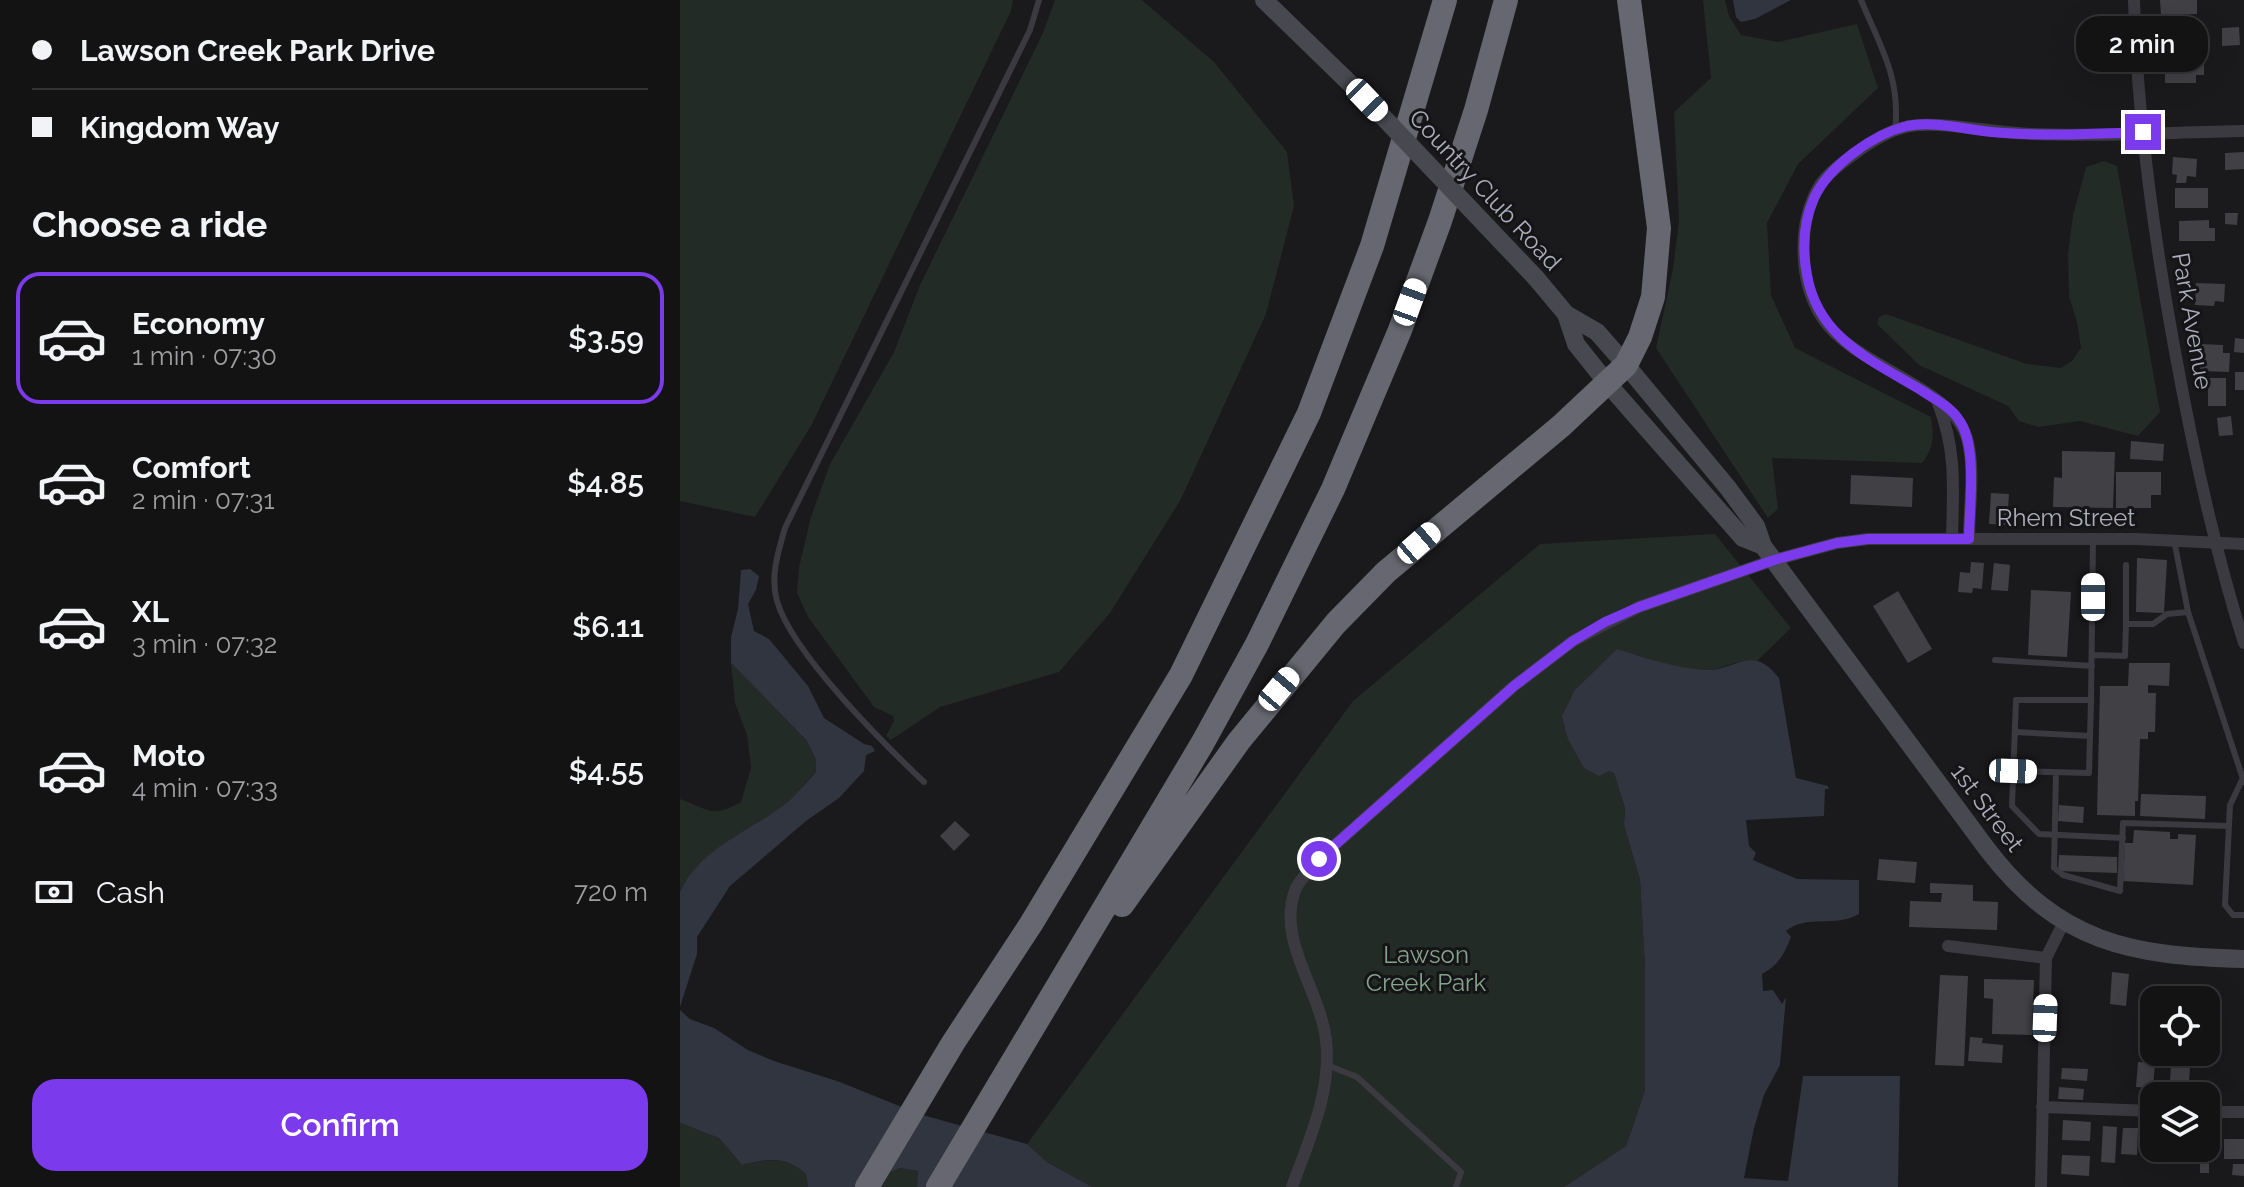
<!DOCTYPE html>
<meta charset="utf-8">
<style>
:root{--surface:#141314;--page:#212022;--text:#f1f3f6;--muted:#9d9ea0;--line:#333234;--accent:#7c3aed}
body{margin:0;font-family:Raleway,sans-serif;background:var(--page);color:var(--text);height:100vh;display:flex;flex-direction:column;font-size:30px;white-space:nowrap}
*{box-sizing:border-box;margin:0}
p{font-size:26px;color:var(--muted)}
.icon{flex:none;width:44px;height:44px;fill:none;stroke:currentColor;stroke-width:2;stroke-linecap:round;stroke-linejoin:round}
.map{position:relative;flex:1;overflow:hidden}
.panel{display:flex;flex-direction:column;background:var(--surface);width:680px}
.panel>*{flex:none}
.guide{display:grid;align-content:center;height:176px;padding:0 32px;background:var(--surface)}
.controls{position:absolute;left:1460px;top:986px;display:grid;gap:16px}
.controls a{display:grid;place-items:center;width:80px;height:80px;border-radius:16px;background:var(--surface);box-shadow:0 8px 32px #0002,0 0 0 2px var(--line);font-size:40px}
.end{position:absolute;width:36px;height:36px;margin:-18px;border:10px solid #7c3aed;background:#fff;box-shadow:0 0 0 4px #fff}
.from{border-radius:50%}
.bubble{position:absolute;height:56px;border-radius:24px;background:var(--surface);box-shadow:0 8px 32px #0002,0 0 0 2px var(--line);font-size:26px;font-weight:600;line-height:56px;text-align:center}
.car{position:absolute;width:24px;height:48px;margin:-24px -12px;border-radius:10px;box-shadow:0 0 6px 2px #0007;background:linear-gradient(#fff 24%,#345 0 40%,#fff 0 76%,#345 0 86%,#fff 0)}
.guide b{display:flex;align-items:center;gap:28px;height:76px;font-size:30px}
.guide b+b{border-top:2px solid var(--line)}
.guide i{width:20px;height:20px;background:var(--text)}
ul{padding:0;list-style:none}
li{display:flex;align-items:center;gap:24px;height:132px;margin:0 16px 12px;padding:0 16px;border:4px solid transparent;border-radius:24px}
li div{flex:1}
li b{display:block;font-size:30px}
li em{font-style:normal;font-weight:600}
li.selected{border-color:var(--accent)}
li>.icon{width:72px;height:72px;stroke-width:1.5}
h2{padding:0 32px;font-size:36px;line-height:96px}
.pay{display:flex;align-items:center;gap:20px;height:88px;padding:0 32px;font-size:30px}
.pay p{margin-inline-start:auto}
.primary-button{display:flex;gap:16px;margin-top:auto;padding:16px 32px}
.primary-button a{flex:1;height:92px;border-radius:24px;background:var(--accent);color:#fff;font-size:32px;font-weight:600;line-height:92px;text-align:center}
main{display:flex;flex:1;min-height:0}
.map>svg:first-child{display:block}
.green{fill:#232b26}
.water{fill:#30353f}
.building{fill:#414145}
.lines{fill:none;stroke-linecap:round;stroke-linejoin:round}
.service{stroke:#3b3a40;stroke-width:6}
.minor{stroke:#3b3a40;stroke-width:12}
.secondary{stroke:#484950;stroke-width:18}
.motorway{stroke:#676771;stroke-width:24}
.secondary-bridge{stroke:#484950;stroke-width:18}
.route{stroke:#7c3aed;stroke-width:10}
.labels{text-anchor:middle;stroke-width:6;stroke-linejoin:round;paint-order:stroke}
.street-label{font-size:24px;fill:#acadba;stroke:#151416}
.park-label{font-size:24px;fill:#84a48d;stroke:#151416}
</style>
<main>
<section class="panel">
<div class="guide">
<b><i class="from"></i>Lawson Creek Park Drive</b>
<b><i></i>Kingdom Way</b>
</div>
<h2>Choose a ride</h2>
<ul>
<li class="selected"><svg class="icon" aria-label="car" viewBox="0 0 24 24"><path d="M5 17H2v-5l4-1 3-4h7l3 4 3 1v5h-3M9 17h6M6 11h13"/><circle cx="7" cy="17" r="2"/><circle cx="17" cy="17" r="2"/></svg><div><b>Economy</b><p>1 min · 07:30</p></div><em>$3.59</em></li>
<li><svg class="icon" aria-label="car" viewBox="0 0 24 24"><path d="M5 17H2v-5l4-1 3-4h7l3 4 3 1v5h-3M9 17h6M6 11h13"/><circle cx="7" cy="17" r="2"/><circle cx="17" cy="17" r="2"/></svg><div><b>Comfort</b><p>2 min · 07:31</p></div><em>$4.85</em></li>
<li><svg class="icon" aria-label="car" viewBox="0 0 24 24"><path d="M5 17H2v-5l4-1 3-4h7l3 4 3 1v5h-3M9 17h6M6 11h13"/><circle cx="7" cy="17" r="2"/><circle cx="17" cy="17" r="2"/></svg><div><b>XL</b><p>3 min · 07:32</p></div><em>$6.11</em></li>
<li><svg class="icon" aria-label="car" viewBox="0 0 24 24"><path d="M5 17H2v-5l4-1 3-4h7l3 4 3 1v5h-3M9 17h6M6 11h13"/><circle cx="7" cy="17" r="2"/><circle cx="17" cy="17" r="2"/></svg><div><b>Moto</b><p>4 min · 07:33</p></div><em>$4.55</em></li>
</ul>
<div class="pay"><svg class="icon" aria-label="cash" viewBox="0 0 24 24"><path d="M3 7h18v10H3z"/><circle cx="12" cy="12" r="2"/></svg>Cash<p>720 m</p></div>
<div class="primary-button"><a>Confirm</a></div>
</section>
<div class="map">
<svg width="1564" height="1187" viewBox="0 0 1564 1187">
<rect width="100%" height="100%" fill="#1a191b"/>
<path class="green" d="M0 0H333L331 11 131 426 75 517 0 501Z
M375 0H462L534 62 607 152 614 206 586 314 500 501 430 613 379 672 260 707 211 740 206 736 214 721 213 716 194 707 128 617 117 593 119 567 131 517 150 464 214 352 240 285 362 35Z
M1023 0H1045L1049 16 1061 35 1098 42 1177 24 1198 88 1118 164 1087 223 1091 295 1115 348 1251 417C1254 435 1254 449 1242 463L1092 458 1098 509 1088 518 976 348 993 269 999 221 994 112 1031 78Z
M1424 161 1437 166 1480 412 1458 436 1400 421 1358 427 1339 421 1328 406 1239 365 1197 324 1199 317 1206 314 1347 364 1381 368 1392 361 1401 348 1397 322 1389 296 1388 254 1393 215 1406 167Z
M1035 534 1111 628 1077 661C1056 659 1048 667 1029 670 1008 673 958 655 937 649L929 771 934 773 945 808 944 825 960 880 965 967V1090L946 1146 884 1187H412L367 1162 347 1144 673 701 860 544Z
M51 663 127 741 136 760V772C127 781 119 791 110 800 73 831 22 846 0 892V799C29 809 31 819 61 802L71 768 67 735 55 703Z
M0 1123 39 1138 62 1165C87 1159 106 1156 126 1174L128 1187H0Z
M220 1168 238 1171 237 1187H175Z"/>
<path class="water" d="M1053 0H1111L1075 19 1061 22 1056 17Z
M70 569 79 576 76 590 68 604 74 631 89 639 128 686 144 718 184 744 192 746 195 751 186 755 184 771 159 798 126 821 50 886 17 937V954L0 1007V892C21 846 73 831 110 800 119 791 128 781 136 772V760L127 741 51 663V637L58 609 61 570Z
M937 649C964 657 994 668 1024 670 1054 672 1072 642 1099 678L1116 778 1148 786 1149 789H1145L1144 816 1066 820 1069 846 1076 853 1073 860 1117 879 1179 880V914C1156 928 1126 914 1106 931L1111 937C1105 953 1098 966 1082 974L1083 991 1093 990 1102 1004 1106 997 1100 1065 1084 1095 1074 1128 1064 1178 1108 1181 1123 1076H1220L1218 1187H884L946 1146 965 1090V967L960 880 944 825 945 808 934 773 929 771 919 776 904 768 888 739 882 716 895 690Z
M0 1010 10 1019 34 1028 68 1050 94 1061 160 1082 239 1114 347 1144 367 1162 412 1187H237L238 1171 220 1168 175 1187H128L126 1174C104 1155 88 1159 62 1165L39 1138 0 1123Z"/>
<path class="building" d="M1480 0H1517V14L1481 15Z
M1559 27 1560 45 1542 46V28Z
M1485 60H1524V75H1516V83H1485Z
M1564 152V169L1545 170V153Z
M1493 157 1517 159 1516 177 1507 176 1506 183H1496L1497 175 1492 174Z
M1495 188H1528V208H1495Z
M1545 213H1558L1557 225 1545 224Z
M1529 220V228H1535V241H1499V221Z
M1516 283 1545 284 1544 302 1535 301 1534 306 1515 305Z
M1555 338 1564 339V353L1554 352Z
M1521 344 1543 345V353H1550L1549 372 1520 371Z
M1555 372H1564V390H1555Z
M1528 378H1546V406H1528Z
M1551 416 1553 435 1539 436 1537 418Z
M1451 441 1484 444 1483 461 1450 459Z
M1382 451 1435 452 1433 508 1373 507 1374 477 1382 478Z
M1436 472H1481V495H1471V508H1436Z
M1171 475 1233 478 1232 507 1170 504Z
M1311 493 1329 494 1327 525 1309 524Z
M1457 558 1487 560 1484 613 1456 612Z
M1291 562 1304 563 1302 589 1293 588 1292 593 1278 592 1280 572 1290 573Z
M1314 563 1330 565 1328 591 1311 590Z
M1351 590 1391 592 1387 657 1348 655Z
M1218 591 1252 649 1228 663 1193 606Z
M1449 663H1490L1489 686 1468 685V693H1476L1475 732H1468V739H1460L1458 801H1455V816L1417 815 1420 686H1448Z
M1461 794 1526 796 1525 819 1460 816Z
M1379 805 1404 807 1403 823 1378 821Z
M275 821 290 835 274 851 260 836Z
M1454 830 1490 832V839H1498V834L1516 835 1513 885 1443 881 1445 843H1453Z
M1379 855 1437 857V873L1378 871Z
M1199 859 1237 862 1235 883 1197 880Z
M1250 883 1293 885V901L1318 902 1317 930 1229 927 1230 901 1261 902 1262 893H1250Z
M1432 972 1449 974 1446 1006 1430 1004Z
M1260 975 1288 976 1284 1066 1255 1065Z
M1304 979 1354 980 1352 1035 1312 1034 1313 999 1304 998Z
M1290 1037 1303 1038 1302 1043 1323 1045 1322 1063 1288 1061Z
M1458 1062 1475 1063 1473 1088 1456 1087Z
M1491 1066 1510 1067 1508 1096H1489Z
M1382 1068 1408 1069 1407 1081 1381 1079Z
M1379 1087 1404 1089 1403 1100 1378 1099Z
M1383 1120 1411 1122 1410 1141 1382 1140Z
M1423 1126 1437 1127 1435 1163 1421 1162Z
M1443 1128H1458L1457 1155 1441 1154Z
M1544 1139H1564V1159H1544Z
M1520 1148H1529V1173H1520Z
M1382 1155 1410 1156 1409 1176 1381 1174Z
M1553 1164H1564V1176L1552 1175Z"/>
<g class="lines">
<path class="service" d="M1181 0C1201 48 1221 78 1215 131
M1494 540 1508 612 1564 782
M1446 565V624H1473L1487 614 1508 612
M1413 655 1445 656 1446 624
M1315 660 1412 666
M1411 700 1413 540
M1335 732 1410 736
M1333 771 1409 773 1411 700H1336L1332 806 1359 834 1443 838
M1376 773 1374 868 1383 875 1440 891 1443 823 1549 826
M1562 780 1550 805 1545 905 1553 915H1564
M244 782C204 744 112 653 97 601 90 577 98 552 105 528L350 30 359 0
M647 1065 677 1077 781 1172 776 1187"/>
<path class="minor" d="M1454 0C1457 116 1473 231 1494 346 1512 446 1533 545 1564 643
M1258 403C1277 452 1273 488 1272 538
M1289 539C1289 508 1295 472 1288 442 1275 386 1176 368 1143 319 1118 282 1117 222 1140 185 1149 171 1168 159 1181 149 1196 139 1212 129 1230 126 1265 121 1314 133 1351 134 1422 137 1493 132 1564 131
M1268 946 1366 958
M1362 1107 1474 1111
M1526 1112H1564
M612 1187C629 1140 652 1091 646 1040 640 989 595 939 616 888 621 878 632 868 639 859L834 686 893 641 959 607 1094 560 1157 543 1188 539H1456L1564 544
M1361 1187 1366 958 1384 922"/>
<path class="secondary" d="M584 0 687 100
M856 278 886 314 896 344 927 383 1063 538 1083 546
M886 314 917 332 946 365 1048 488 1076 526 1083 546 1307 849C1379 943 1450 956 1564 959"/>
<path class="motorway" d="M442 905 559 741 656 623 706 572 881 426 946 365 960 337 973 297 979 228 949 0
M187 1187 273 1043 351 924 501 675 629 413 692 246 765 0
M258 1187 522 744 577 644 653 489 720 330 760 221 796 110 826 0"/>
<path class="secondary-bridge" d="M687 100 856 278"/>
</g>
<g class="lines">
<path class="route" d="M639 859 834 686 893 641 925 622 959 607 1094 560 1157 543 1188 539H1289C1289 507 1298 446 1279 420 1271 407 1253 398 1241 390 1191 360 1138 338 1127 275 1122 248 1123 223 1134 198 1149 166 1193 134 1227 126 1258 120 1293 132 1324 133 1370 136 1416 134 1463 132"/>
</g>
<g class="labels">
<g class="street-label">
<text transform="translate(805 190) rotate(47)" y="8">Country Club Road</text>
<text transform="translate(1512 321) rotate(80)" y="8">Park Avenue</text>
<text x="1386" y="526">Rhem Street</text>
<text transform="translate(1307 808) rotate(53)" y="8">1st Street</text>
</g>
<g class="park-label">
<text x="746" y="963">Lawson<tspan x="746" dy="28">Creek Park</tspan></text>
</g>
</g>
</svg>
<div class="controls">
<a><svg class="icon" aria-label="locate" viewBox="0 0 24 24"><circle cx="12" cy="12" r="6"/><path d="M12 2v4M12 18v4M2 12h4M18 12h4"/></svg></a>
<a><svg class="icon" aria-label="layers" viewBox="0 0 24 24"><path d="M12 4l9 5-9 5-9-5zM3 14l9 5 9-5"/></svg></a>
</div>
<i class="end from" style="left:639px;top:859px"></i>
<i class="end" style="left:1463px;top:132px"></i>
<div class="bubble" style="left:1396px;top:16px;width:132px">2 min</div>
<i class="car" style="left:687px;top:100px;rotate:136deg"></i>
<i class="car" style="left:730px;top:302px;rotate:20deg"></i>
<i class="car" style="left:739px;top:543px;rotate:49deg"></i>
<i class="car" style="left:1413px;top:597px;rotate:0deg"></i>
<i class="car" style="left:599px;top:689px;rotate:40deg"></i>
<i class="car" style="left:1333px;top:771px;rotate:92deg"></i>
<i class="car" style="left:1365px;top:1018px;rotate:2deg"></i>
</div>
</main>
